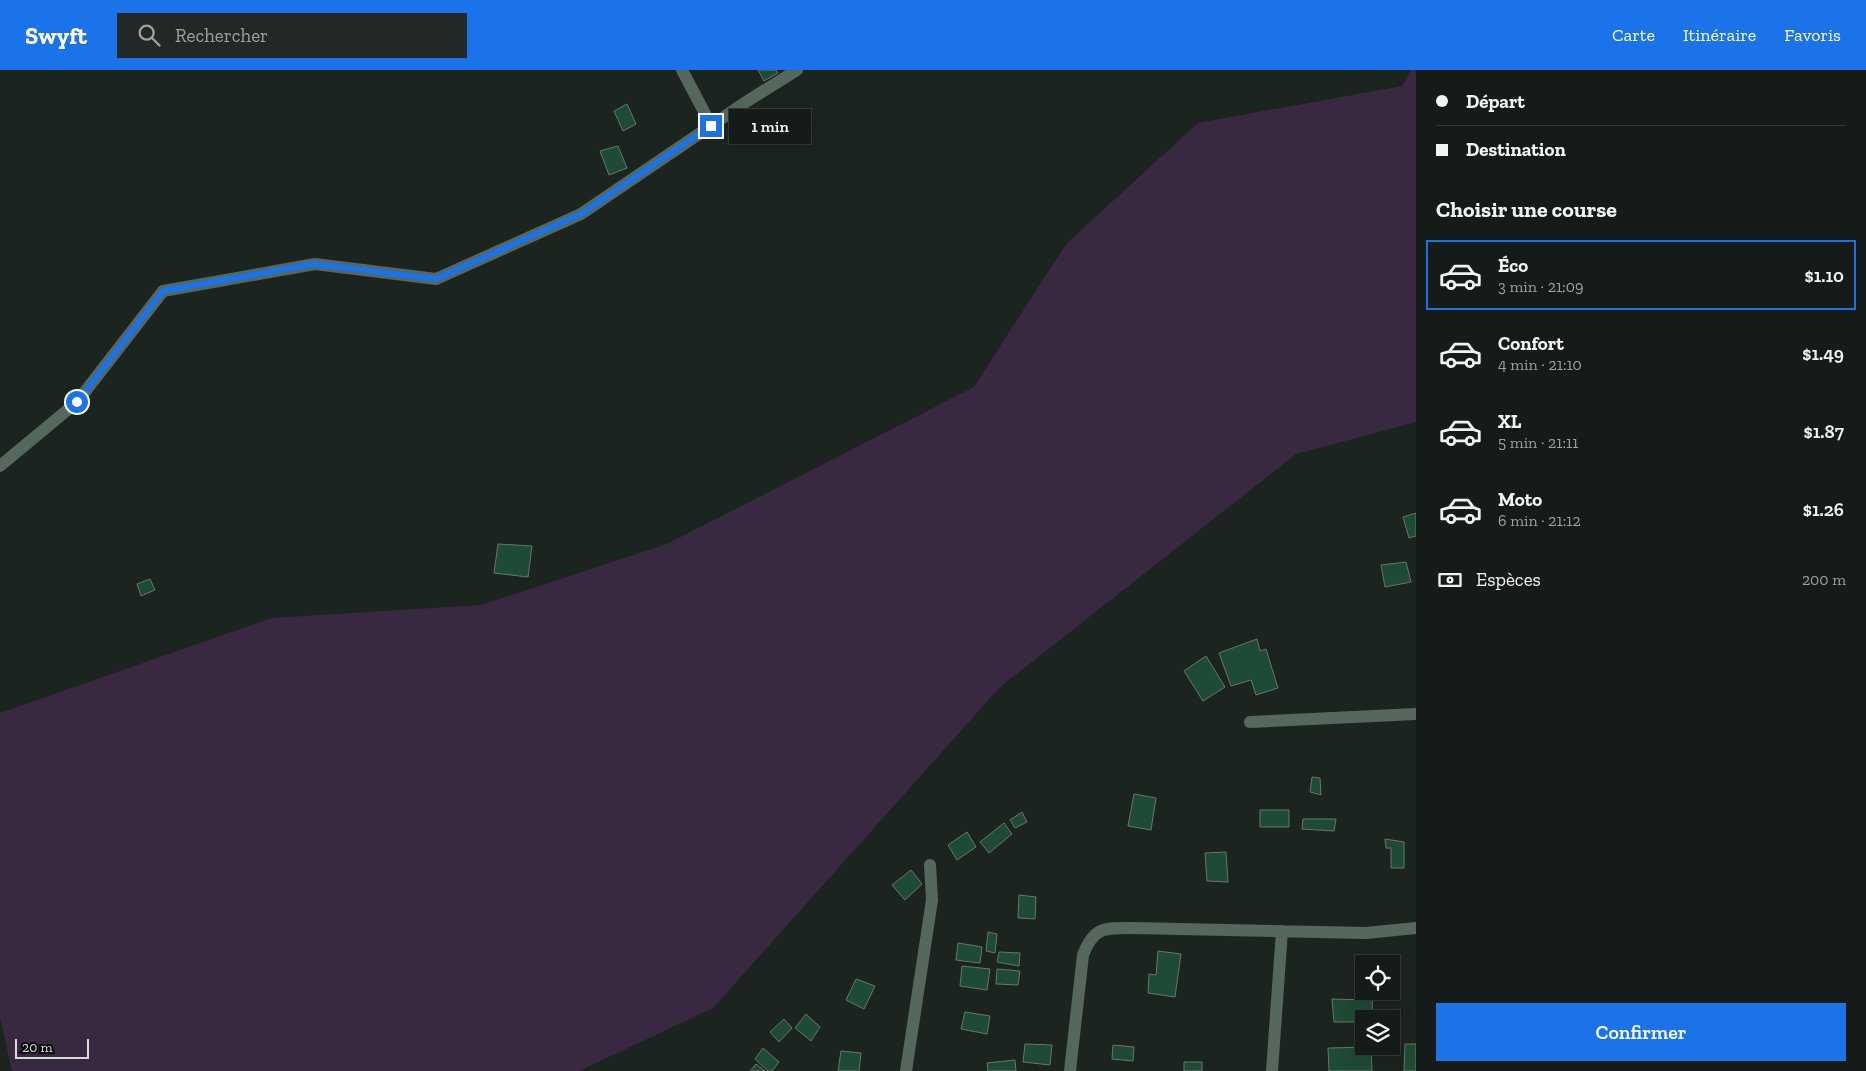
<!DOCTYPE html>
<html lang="fr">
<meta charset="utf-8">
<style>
:root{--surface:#151b18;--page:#222825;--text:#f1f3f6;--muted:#9da1a2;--line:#343937;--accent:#1a73e8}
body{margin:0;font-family:"Zilla Slab",serif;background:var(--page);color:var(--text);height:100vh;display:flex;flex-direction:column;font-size:19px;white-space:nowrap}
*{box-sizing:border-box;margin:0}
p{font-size:16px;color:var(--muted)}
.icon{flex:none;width:28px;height:28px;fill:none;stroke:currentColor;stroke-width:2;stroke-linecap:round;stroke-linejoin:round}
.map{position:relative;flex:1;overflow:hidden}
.panel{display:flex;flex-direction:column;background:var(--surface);width:450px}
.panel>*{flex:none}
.top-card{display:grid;align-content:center;height:110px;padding:0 20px;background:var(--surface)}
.controls{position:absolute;left:1355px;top:885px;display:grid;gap:10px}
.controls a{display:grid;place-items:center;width:45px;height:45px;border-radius:0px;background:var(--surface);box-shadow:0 5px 20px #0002,0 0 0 1px var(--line);font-size:25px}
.scale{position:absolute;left:15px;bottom:12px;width:74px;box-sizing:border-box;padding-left:5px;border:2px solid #d7dcd9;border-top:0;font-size:14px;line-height:18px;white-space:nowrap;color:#d7dcd9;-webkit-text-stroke:4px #090c0b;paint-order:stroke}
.end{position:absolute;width:22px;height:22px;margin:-11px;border:6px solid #1a73e8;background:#fff;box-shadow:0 0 0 2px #fff}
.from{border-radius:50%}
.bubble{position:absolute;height:35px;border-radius:0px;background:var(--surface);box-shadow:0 5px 20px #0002,0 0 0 1px var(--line);font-size:16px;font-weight:600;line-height:35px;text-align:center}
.top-card b{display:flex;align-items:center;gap:18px;height:48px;font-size:19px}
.top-card b+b{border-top:1px solid var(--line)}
.top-card i{width:12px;height:12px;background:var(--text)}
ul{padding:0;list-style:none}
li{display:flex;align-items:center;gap:15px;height:70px;margin:0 10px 8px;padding:0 10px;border:2px solid transparent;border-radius:0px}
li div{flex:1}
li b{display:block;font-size:19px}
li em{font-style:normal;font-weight:600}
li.current{border-color:var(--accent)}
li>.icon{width:45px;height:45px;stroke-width:1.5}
h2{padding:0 20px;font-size:22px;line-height:60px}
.pay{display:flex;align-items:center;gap:12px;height:55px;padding:0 20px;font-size:19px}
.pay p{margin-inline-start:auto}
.button{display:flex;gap:10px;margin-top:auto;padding:10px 20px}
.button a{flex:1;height:58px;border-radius:0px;background:var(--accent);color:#fff;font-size:20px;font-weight:600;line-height:58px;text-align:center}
header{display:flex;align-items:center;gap:30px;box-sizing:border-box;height:70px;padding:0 25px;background:var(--accent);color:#fff}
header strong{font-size:24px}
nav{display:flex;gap:28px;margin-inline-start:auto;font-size:18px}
.search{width:350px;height:45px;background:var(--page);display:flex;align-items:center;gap:12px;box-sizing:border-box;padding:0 18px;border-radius:0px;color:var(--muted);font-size:19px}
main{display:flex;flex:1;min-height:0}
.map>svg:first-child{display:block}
.green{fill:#382941}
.building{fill:#1d4b36;stroke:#6b746f}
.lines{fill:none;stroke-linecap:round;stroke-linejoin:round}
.minor{stroke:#56685e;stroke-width:12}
.route{stroke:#1a73e8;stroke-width:6}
</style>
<header>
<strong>Swyft</strong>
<div class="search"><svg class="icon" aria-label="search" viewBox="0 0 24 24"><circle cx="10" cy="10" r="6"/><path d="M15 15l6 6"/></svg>Rechercher</div>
<nav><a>Carte</a><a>Itinéraire</a><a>Favoris</a></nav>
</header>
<main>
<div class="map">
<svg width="1416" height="1001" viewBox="0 0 1416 1001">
<rect width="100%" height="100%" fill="#1c2420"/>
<path class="green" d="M1411 0H1416V352L1296 384 1000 617 713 938 579 1001H12L0 947V643L272 548 481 535 667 474 974 317 1066 174 1198 53 1402 16Z"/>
<path class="building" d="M758 0H776L778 3 764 11Z
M627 34 636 54 623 61 614 41Z
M618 76 627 98 609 105 600 81Z
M1416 443V466L1409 468 1403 447Z
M498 474 532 476 528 507 494 503Z
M1406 492 1411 512 1385 517 1381 495Z
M150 509 155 520 141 526 137 514Z
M1257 569 1260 581 1266 579 1278 618 1256 625 1251 610 1231 616 1219 583Z
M1206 586 1225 617 1203 631 1184 601Z
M1312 707 1320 708 1321 725 1310 722Z
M1134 724 1156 728 1151 760 1128 756Z
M1260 740H1289V757H1260Z
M1022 742 1027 752 1015 758 1010 750Z
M1303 749H1336L1334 761 1302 759Z
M1004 753 1012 764 989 783 980 772Z
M967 762 976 777 957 790 948 775Z
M1385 769 1404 772V798H1391V778H1386Z
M1226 782 1228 812 1207 811 1205 783Z
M911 800 922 814 905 830 892 815Z
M1019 825 1036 827 1035 849 1018 848Z
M988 862 997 864 995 883 986 881Z
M958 873 982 877 980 893 956 890Z
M1158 881 1181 884 1175 927 1148 923 1149 904 1156 905Z
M999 882 1020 883 1019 896 997 892Z
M962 896 990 899 987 920 960 916Z
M997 899 1020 901 1018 915 996 914Z
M856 909 875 916 864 939 846 930Z
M1332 929 1372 930 1373 949H1364V952H1334Z
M965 942 990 946 987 964 961 959Z
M806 944 820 957 811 971 795 958Z
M784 949 792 958 779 972 770 962Z
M1025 974 1052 975 1050 995 1023 992Z
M1405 974H1416V1001H1404Z
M1113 975 1134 977 1133 991 1112 989Z
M1371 977 1372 1001H1329L1328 978Z
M763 978 779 992 772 1001H768L755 989Z
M841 981 861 983 859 1001H838Z
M1015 990 1016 1001H988L987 993Z
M1184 992H1202V1001H1184Z
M756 994 765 1001H750Z"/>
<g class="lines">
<path class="minor" d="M682 0 711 55
M0 396 77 332 163 221 315 194 436 209 581 144 746 32 797 0
M1250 652 1416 644
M906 1001 932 830 930 795
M1070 1001 1083 885C1094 856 1105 858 1134 858L1366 863 1416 858
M1272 1001 1282 861"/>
</g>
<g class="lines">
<path class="route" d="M77 332 163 221 314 194 436 209 581 144 711 56"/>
</g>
</svg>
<div class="controls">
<a><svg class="icon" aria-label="locate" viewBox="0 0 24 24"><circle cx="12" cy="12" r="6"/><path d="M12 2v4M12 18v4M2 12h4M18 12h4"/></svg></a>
<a><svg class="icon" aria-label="layers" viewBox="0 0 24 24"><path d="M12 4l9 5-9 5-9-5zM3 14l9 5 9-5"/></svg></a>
</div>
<div class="scale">20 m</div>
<i class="end from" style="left:77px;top:332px"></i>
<i class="end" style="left:711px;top:56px"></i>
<div class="bubble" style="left:729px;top:39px;width:82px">1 min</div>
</div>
<section class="panel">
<div class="top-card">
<b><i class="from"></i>Départ</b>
<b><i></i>Destination</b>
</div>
<h2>Choisir une course</h2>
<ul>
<li class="current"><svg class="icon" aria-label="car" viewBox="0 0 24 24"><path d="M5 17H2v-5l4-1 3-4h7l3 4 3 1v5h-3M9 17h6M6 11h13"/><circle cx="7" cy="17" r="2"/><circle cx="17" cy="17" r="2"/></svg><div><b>Éco</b><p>3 min · 21:09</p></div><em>$1.10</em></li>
<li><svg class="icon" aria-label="car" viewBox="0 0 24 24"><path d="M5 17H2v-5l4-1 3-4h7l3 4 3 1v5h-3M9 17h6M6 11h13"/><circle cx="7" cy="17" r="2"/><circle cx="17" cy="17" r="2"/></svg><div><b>Confort</b><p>4 min · 21:10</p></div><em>$1.49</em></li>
<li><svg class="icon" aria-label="car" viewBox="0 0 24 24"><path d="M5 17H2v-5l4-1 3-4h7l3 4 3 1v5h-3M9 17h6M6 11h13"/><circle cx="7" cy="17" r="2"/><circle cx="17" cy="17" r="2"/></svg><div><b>XL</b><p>5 min · 21:11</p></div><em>$1.87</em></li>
<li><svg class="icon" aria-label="car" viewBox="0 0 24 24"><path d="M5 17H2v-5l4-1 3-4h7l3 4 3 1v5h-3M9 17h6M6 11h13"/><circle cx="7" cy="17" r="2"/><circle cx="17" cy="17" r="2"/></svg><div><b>Moto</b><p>6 min · 21:12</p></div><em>$1.26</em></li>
</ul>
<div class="pay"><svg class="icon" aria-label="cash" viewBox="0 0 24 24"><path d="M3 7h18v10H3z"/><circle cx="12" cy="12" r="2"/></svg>Espèces<p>200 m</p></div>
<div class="button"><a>Confirmer</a></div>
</section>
</main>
